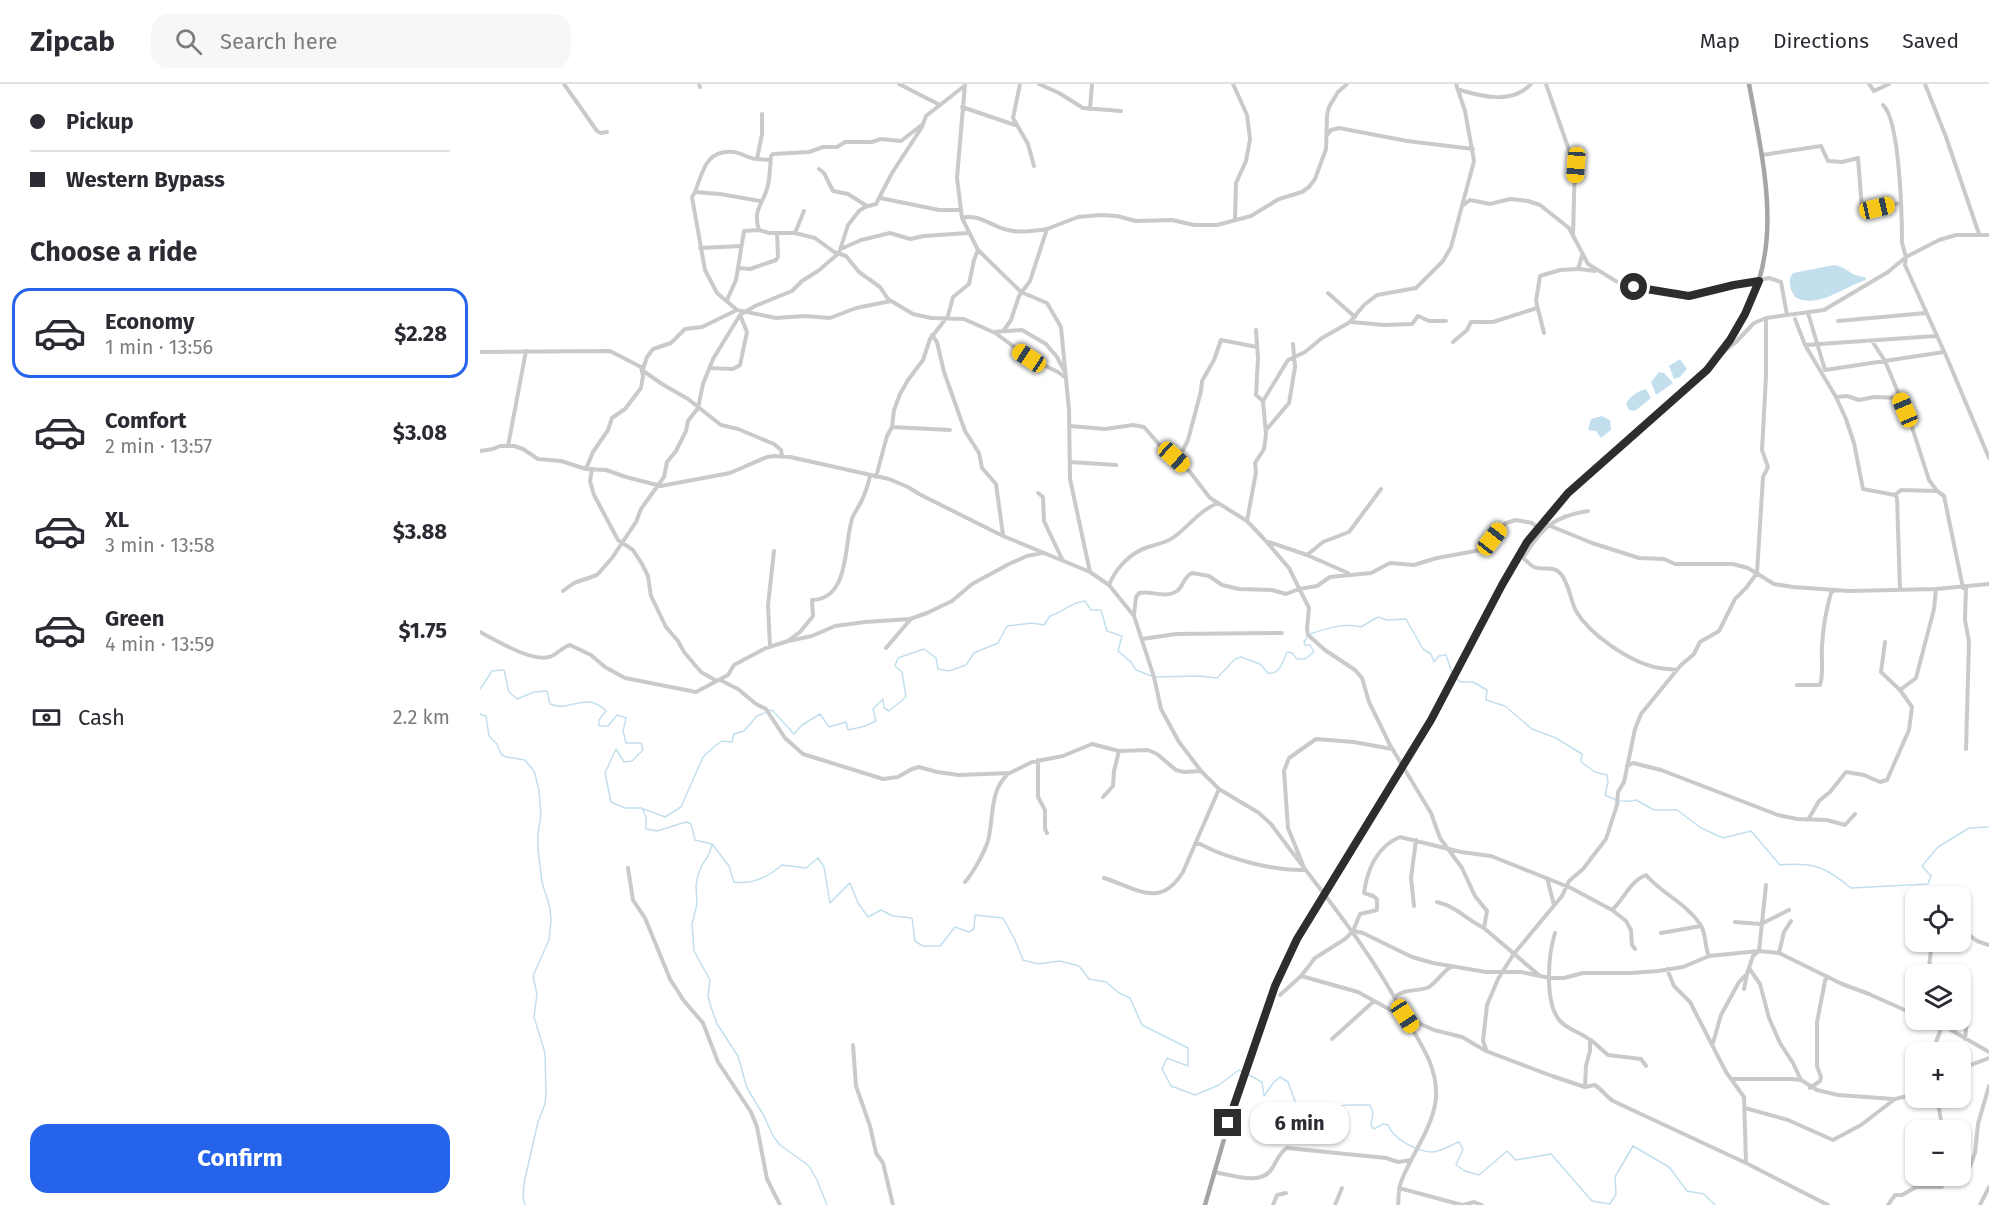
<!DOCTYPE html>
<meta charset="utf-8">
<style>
:root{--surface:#fff;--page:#f7f7f7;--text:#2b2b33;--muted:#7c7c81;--line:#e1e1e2;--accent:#2563eb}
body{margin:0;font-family:"Fira Sans",sans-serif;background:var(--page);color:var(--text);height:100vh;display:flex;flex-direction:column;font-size:22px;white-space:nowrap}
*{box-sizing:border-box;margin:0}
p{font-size:20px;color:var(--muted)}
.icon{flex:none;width:33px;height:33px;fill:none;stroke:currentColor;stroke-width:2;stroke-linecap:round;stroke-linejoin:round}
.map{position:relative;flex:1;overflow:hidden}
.sheet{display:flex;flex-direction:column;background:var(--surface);width:480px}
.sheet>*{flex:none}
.top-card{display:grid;align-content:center;height:132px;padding:0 30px;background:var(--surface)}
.tools{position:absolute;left:1425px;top:802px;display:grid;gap:12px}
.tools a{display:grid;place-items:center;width:66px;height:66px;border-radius:12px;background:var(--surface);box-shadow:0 2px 4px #0004;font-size:30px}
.end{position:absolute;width:27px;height:27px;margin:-14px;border:8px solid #2d2d2d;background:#fff;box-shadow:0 0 0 3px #fff}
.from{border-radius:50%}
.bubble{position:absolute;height:42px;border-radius:18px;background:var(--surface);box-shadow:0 2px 4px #0004;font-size:20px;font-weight:700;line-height:42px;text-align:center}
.car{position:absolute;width:18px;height:36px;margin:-18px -9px;border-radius:8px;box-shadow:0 0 4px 2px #0007;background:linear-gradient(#f5c518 24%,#345 0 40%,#f5c518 0 76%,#345 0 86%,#f5c518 0)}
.top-card b{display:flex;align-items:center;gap:21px;height:57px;font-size:22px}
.top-card b+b{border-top:2px solid var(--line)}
.top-card i{width:15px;height:15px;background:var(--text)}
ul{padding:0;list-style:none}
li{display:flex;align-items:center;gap:18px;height:90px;margin:0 12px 9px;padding:0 18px;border:3px solid transparent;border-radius:18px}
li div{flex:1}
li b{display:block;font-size:22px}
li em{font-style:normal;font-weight:700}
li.current{border-color:var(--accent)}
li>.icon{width:54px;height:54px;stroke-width:1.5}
h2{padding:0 30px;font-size:27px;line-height:72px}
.pay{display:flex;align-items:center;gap:15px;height:66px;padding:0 30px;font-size:22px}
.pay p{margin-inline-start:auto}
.primary-button{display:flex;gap:12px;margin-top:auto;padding:12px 30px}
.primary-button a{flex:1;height:69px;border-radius:18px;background:var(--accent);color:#fff;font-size:24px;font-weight:700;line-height:69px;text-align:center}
header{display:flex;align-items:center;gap:36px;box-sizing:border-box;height:84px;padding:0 30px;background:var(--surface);border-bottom:2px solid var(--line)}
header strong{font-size:28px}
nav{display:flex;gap:33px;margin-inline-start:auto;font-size:21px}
.search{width:420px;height:54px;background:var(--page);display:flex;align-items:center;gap:15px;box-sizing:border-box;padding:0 21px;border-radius:18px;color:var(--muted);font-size:22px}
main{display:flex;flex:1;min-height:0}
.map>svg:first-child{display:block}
.water{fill:#c3dfee}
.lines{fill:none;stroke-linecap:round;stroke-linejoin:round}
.stream{stroke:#c3dfee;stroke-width:1.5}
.minor{stroke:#cacaca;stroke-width:4}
.major{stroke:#a5a5a5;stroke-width:4.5}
.route{stroke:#2d2d2d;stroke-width:8}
</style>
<header>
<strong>Zipcab</strong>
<div class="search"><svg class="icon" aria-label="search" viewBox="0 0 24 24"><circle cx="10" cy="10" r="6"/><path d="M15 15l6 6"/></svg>Search here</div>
<nav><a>Map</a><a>Directions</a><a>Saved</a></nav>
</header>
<main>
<section class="sheet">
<div class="top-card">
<b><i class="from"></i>Pickup</b>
<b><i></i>Western Bypass</b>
</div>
<h2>Choose a ride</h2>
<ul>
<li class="current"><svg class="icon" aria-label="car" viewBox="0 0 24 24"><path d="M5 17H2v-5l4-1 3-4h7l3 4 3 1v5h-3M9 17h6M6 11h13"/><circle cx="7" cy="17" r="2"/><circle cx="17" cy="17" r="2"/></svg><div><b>Economy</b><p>1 min · 13:56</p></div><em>$2.28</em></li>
<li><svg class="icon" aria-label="car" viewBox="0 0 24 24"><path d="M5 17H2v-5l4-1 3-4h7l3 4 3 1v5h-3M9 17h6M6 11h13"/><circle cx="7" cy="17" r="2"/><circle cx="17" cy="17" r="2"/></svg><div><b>Comfort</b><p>2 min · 13:57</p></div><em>$3.08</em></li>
<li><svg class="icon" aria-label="car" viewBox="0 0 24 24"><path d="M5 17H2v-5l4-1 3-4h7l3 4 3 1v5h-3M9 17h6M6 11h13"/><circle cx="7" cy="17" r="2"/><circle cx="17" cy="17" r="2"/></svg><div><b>XL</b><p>3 min · 13:58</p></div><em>$3.88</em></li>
<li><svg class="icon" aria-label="car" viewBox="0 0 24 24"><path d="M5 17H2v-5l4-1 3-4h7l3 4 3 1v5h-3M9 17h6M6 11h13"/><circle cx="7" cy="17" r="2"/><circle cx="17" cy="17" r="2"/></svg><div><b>Green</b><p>4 min · 13:59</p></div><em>$1.75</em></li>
</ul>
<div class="pay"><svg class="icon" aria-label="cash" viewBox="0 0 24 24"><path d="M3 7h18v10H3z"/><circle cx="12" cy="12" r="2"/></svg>Cash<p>2.2 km</p></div>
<div class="primary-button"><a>Confirm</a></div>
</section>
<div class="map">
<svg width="1509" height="1121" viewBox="0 0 1509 1121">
<rect width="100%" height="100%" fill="#fff"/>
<path class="water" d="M1354 181C1369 184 1370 192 1385 193L1386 196C1365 202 1337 226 1315 213 1310 206 1307 196 1313 189Z
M1200 275 1207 285 1200 293 1194 295 1189 282Z
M1179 288 1184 289 1193 299 1176 311 1171 298Z
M1166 305 1171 314 1155 327 1149 326 1146 320C1150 312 1158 307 1166 305Z
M1122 332 1130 336 1131 346 1121 354 1116 347 1108 346 1111 335Z"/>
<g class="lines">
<path class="stream" d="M830 550C848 544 862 539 881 543L898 533 907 536 926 535 943 565 951 570 954 578 959 572 966 571 972 589
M975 593 980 598H993L1007 606 1006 616 1025 622 1052 645 1076 654 1102 670 1101 678 1115 688 1127 691 1128 698 1125 711C1137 717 1143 719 1156 716L1174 726H1197L1221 744 1243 754 1271 747 1300 781C1333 778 1346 783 1371 804L1448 800 1451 792 1442 782 1458 763 1489 744 1509 743
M0 605 12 587 24 586 29 608 37 615 54 608 67 607 70 620C90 629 106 606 126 627L119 636V642H128L137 631 146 634 143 647 146 659H161L163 666 152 677 144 678 136 665 125 689 131 718 145 724H162L166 733V745L177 747 206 738 211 740 215 756 232 760 249 782 254 798C273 801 288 793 302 781L326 784 338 774 344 783 350 819 370 799 378 819 388 833 401 826 413 832 432 834 435 857 443 862H460L475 843 489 848 494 845 495 831 523 834 535 856 543 876 558 880 580 877 599 882 609 895 626 898 639 909 650 914 662 941 708 964V982L687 974 682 985 691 1002 715 1011 739 1001 759 986 763 988
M0 630 6 632 9 652 17 660 21 670 26 673 45 676 54 687 59 706 61 731 58 749V765L62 798 70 824 71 836 69 856 53 892 57 910 54 933 65 969 66 1009 65 1020 58 1038 44 1099 43 1114 45 1121
M164 725 185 733 201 723 223 673 236 661 242 657 252 658 254 650 264 647 277 632 292 626 314 650 322 641 340 630 349 643 366 638 368 646 385 642 396 637 393 625 403 615 404 624 409 627 426 613 422 588 415 582 418 574 444 565 456 574 458 585 469 587 486 581 494 569 518 559 527 542 552 539 564 541 570 532C584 528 589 519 605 517L611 526H621L627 547 642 552 638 567 651 578 656 586 674 593 719 592 737 594 755 575 761 573 780 580 788 589C800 591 803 577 807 568L812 569 817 575H825L834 568 830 561H825L824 558 827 554
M232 761 228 772 222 781 218 791 216 801 217 820 212 840 214 867 230 896 228 912 231 923 237 940 258 972 267 1004 284 1032 293 1052 300 1061 329 1082 337 1096 347 1121
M767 990 782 998 784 1012 794 998 800 993 808 998 816 1020 841 1026 867 1021H890L893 1028 891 1041 894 1045 903 1040 908 1041C913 1055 937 1067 951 1068 960 1068 971 1061 979 1058L983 1065 976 1081 985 1087 999 1091 1027 1067 1036 1076 1071 1070 1112 1117 1130 1120 1136 1110 1135 1093 1153 1062 1189 1083 1207 1107 1224 1110 1235 1121"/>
<path class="minor" d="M84 0 117 47 121 49 127 48
M219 0 220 3
M419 0 460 21
M485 0 477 94 482 134 498 166 541 208 567 219 581 243 589 326 590 395 610 488
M540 0 533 34 548 60 554 82
M559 0 579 9 603 24 641 27
M753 0 767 31 770 55 766 77 756 99 755 135
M1066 0 1090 69 1095 79 1093 151
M1389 0 1394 7 1409 0
M1445 0 1466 53 1499 150
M980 6C1003 13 1033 20 1051 0
M1403 21C1420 36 1422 134 1422 159L1426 173 1425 181 1467 274 1509 374
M482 23 535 41
M610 25 612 0
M443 40 421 57 401 55 392 58H365L357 63H343L329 68 293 70 291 72C290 82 290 92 288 101 284 120 272 124 279 146L289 149H315L335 154 354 168 366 172 379 188 400 203 408 215 433 230 451 234 484 235 513 248 542 246 566 260 577 273 585 288
M848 50 851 46 859 44 927 57 993 65
M1282 71 1341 62 1348 77 1362 78 1378 74 1382 125 1386 127 1420 119
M277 75 290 76
M339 85 344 89 353 107 368 110 387 122
M215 108 212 113 225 186 237 209 257 226
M400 114 459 126H480
M280 117 240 110 215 108C223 87 226 65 254 68 262 69 269 75 277 75L282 50V30
M982 122 990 116 1010 120 1030 115 1048 117 1060 121 1089 144 1108 180 1139 199 1150 202 1209 212 1289 194 1301 198 1307 231
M482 134C499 129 512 143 528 146 541 149 554 147 567 145
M315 149 324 127
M220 164 261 162
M361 165 381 156 410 149 430 155 444 152 488 149
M259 184 270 185 296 176 298 173 297 149
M1099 185 1115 187
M848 209 875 233
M247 216 256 196 264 147 279 146
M1328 229 1345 286 1464 268
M1315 235 1325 261 1356 313 1366 335 1374 359 1383 405 1415 411 1417 414 1420 505
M1358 237 1446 229
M871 238 904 241 932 240 938 232 949 237H966
M524 246 531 236 539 212 550 197 567 145 598 133 621 131 637 132 656 137 692 136 714 141H737L771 132 799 115 822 108 829 103 835 95 846 65 847 31 849 23 858 8 867 0
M776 246 778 274 776 311 783 317
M514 248 549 274 578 288 586 294
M1064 249 1056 217 1060 192 1080 186 1098 185 1102 172
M452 251 457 258 464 288 485 347 499 369 502 384 516 400 523 451
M1392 257 1405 277 1430 337 1449 396 1457 407 1464 412 1483 504
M973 258 987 246 991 238H1013L1057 224
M1325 261 1456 252
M0 268 130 267 161 283 163 292 161 304 145 325 132 334 128 346 113 368 106 385
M1240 271 1256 258 1274 239 1286 234 1344 226 1349 223 1408 188 1426 173 1459 156 1476 151H1509
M229 284 253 285 260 281 267 248 260 231
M163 285 167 273 173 265 191 259 205 245 222 243 257 226 296 234 325 232 350 234 376 224 411 217
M162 286 182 300 208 315 241 341 258 345 294 360 301 366 302 372
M1356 313 1367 312 1379 316 1394 313 1420 314
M590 342 625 345 653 341 664 343 684 366 710 388 730 414 767 437 785 456 809 484 829 524 827 545 828 551 845 566 875 586 882 594 889 618 910 661 951 729 960 754 982 784 995 812 1007 827 1004 844 1060 892
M412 343 470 346
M787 345 809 319 815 283 813 260
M28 362 46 267
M0 367 13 365 20 362H34L43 365 58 375 81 377 106 385 126 386 146 393 181 402 250 389 287 373 294 372 310 373 409 395 428 403 439 410 523 452 610 488 629 501 654 532 674 593 681 625 699 658 721 687 739 705 779 729 791 740C837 803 888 861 924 931 939 958 958 981 956 1014 953 1044 931 1071 921 1098 918 1105 919 1114 918 1121
M694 373 703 366 708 356 721 307 722 297 734 276 741 256 777 263
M590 378 636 381
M112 385 110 397 114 411 138 456 153 466 162 480 168 492 171 512 186 543 198 557 204 568 221 588 235 596
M396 393 407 352 412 343 414 326 420 310 428 296 443 276 450 255 468 232 473 213 489 200 494 176 498 166
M558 409 563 413 564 437 582 475
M1415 411 1421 406 1457 407
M1108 427C1073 432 1061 445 1043 474 1047 477 1050 481 1054 483 1063 487 1073 481 1080 489 1089 498 1090 516 1096 527 1110 551 1151 579 1179 584 1185 585 1191 585 1197 586
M767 437 776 388 775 379 784 365 786 350 783 317 808 276 825 268 842 254 870 238 884 221 897 211 936 204 963 177 971 163 994 77 985 27 976 0
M1068 441 1112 459 1159 474 1184 475 1195 480H1253L1268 484 1294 500 1313 503 1369 507 1456 505 1509 500
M789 458 827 471 868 489
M827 471 843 458 869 448 901 405
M629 501C636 484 650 469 668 463 677 460 686 459 694 453 709 442 720 426 738 419
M83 507 94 499 117 491 132 474 156 438 161 425 184 393 187 378 196 367 206 347 208 337 218 324 223 300 233 275 260 231 275 222 312 207 322 197 338 187 359 169 368 141 379 127 385 123 396 120 412 89 442 43 446 32 483 3
M654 531 656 513 659 509C670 506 686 515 697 507 704 502 703 493 712 489L729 492 742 501 759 505 792 506 806 510 819 505 837 502 850 493 891 489 910 479 934 481 957 474 1001 466 1026 439 1036 436 1052 439 1058 444
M0 548C16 556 51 578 69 573 77 571 82 563 90 561L111 571 125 583 145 594 216 608 248 591 254 581 286 564 308 557 332 552 355 542 385 538 430 535 447 529 472 517 492 500 529 480 547 472 562 469
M662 555 696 550 802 549
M309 556 320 548 333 532 332 516C370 515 364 460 372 435 374 429 378 424 381 418 385 410 388 401 390 392
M1405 558 1401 588 1420 606
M290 563 288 521 294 467
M406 564 430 536
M240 596 258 605 276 620 286 625 305 654 323 670 403 695 418 693 432 685 439 683 457 688 479 691 530 689 552 678 583 672 612 660 639 667 668 666 677 670 696 686 704 688 720 687
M1317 601H1340C1344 590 1341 574 1342 562 1343 544 1346 526 1351 509L1354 506
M1486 665 1489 558 1485 536 1486 503
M558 676V713L565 726V745L567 749
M1147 682 1153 679 1181 686 1298 731 1317 735 1347 736 1365 741 1375 730
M623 713 633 702 634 687 639 667
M1328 736 1339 717 1350 708 1366 688 1384 691 1400 698 1407 696 1429 646 1432 623 1420 606 1436 594 1454 525 1456 505
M717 760H720C748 775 794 787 825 786L808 744 804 687 809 674 836 655 874 658 912 665
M148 784 153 816 165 834 190 895 204 917 223 939 238 978 271 1028 277 1043 287 1095 300 1121
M624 794C658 805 680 825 703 788L739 705
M1067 794 1074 821
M485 798C493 789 504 769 508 757 514 735 509 708 527 691
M957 818C977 823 986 835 1004 844
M934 822 931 794 936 756
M1132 826C1144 815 1150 797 1166 791 1181 809 1206 819 1220 840 1227 850 1224 862 1229 872
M1255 838 1281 840 1309 826
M1480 844 1497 857 1509 861
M874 847 883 849 932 873 953 879 1006 888H1041L1070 894H1084L1103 889H1151L1178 887 1203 883 1229 872 1279 867 1299 869 1362 900 1389 910 1436 931
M1075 849C1068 871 1064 921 1081 938 1089 946 1102 949 1110 956V967L1106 982 1105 1003
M1181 849 1221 842
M1155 865 1152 861 1151 846 1146 837 1132 826 1091 804 1011 772 981 768 920 753C897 762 887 786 884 809L893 812 897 815V826L880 830 873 847 865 855 835 874 821 892 878 908 914 928 954 946 982 953 1006 967 1072 992 1105 1003 1115 1001C1122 1006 1126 1012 1133 1017L1266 1079 1348 1121
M1299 869 1304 848 1311 837
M1269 884 1280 900 1289 934 1300 959 1313 979 1321 996
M1187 885 1194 902 1210 918 1246 988 1264 1013 1266 1079
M1448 891 1452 858
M1264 905 1267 890
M800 911 821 892
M916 912C926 904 938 908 949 903 957 898 962 888 971 883
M1432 930 1436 913
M1446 936 1464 942 1509 968
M852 955 894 917
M1485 955 1489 917
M1111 956 1128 971 1161 975 1166 982
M1233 959 1241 931 1259 898 1267 890 1273 872 1279 867 1286 801
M373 961 376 1002 390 1042 396 1069 403 1079 413 1121
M1006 965 1003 957 1007 921 1018 895 1033 871 1082 812 1089 797 1103 785 1126 755 1137 721 1138 708 1144 698 1155 645 1161 630 1201 581 1214 570 1220 558 1239 547 1255 515 1266 504 1277 489 1283 393 1288 383 1282 366 1286 292V234
M1452 969 1462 942
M1480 985 1509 974
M1251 995H1311L1321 996 1337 1006 1358 1011 1414 1015
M1330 1004 1340 997 1341 993 1337 982V938L1346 892
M1457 1014 1463 1047
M1265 1024 1308 1036 1353 1056 1381 1041 1415 1015 1436 1010
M734 1088C752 1091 783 1103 793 1083 797 1076 800 1068 807 1064L906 1074 918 1078 931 1076
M1485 1096 1495 1069 1498 1040 1509 1002
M919 1104 982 1121
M793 1121 797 1111 806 1109
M855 1121 862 1104
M983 1121 994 1118 1002 1121
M1408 1121 1415 1111H1422L1436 1103H1462L1465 1092
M1500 1121 1509 1103"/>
<path class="major" d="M725 1121 755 1017 795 902 817 855 843 810 893 733 951 636 1022 500 1047 458 1088 409 1227 286C1310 191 1290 113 1269 0"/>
</g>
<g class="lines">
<path class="route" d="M748 1039 795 902 817 855 951 636 1022 501 1047 458 1088 409 1227 286 1250 256 1265 230 1279 197 1254 201 1209 212 1154 203"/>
</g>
</svg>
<div class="tools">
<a><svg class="icon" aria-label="locate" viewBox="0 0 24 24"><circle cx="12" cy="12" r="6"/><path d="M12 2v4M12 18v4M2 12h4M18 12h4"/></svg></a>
<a><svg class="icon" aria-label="layers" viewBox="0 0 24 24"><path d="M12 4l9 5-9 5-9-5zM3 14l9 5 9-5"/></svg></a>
<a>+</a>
<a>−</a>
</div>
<i class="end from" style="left:1154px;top:203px"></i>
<i class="end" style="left:748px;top:1039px"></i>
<div class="bubble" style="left:770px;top:1018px;width:99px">6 min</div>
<i class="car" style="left:1096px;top:81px;rotate:184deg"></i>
<i class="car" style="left:1397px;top:124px;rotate:77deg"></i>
<i class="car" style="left:549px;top:274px;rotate:303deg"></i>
<i class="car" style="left:1425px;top:326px;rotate:337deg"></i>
<i class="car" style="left:694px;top:373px;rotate:132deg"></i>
<i class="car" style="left:1012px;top:455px;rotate:38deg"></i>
<i class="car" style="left:925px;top:932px;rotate:147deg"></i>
</div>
</main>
